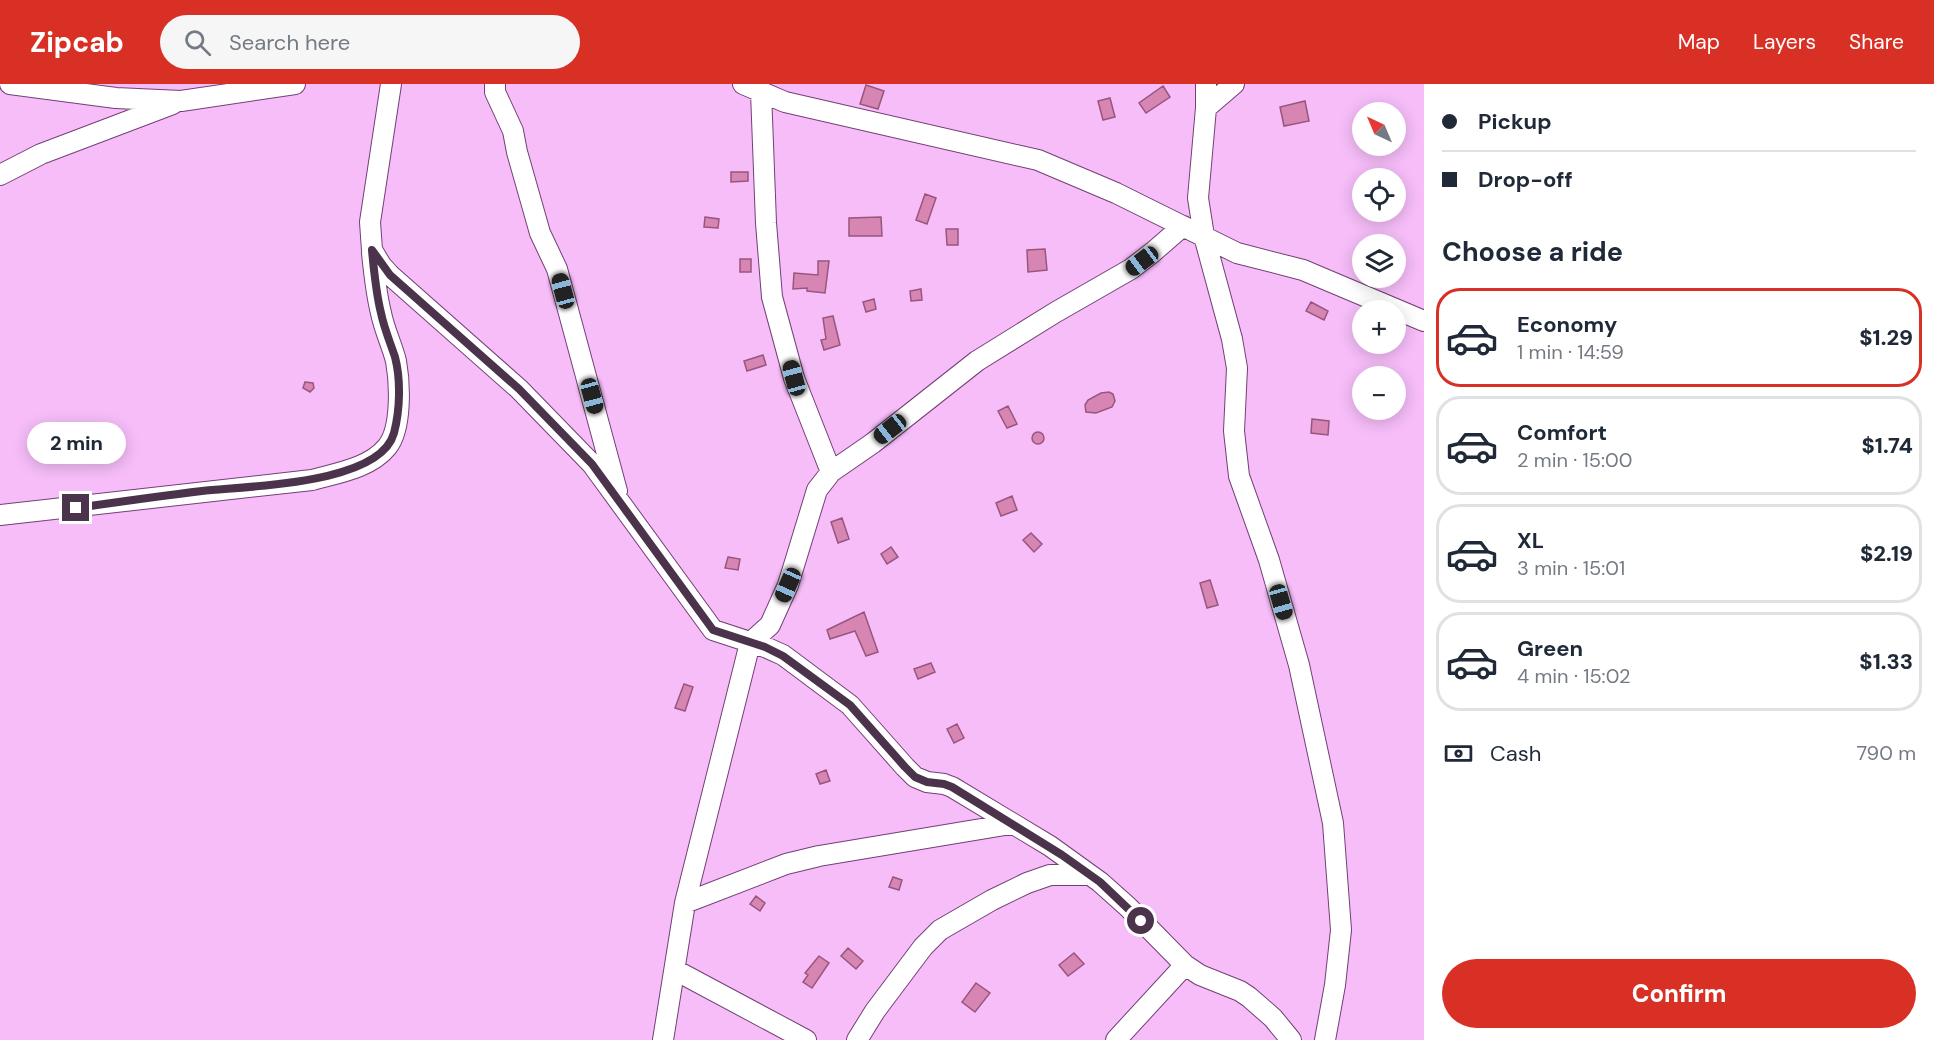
<!DOCTYPE html>
<meta charset="utf-8">
<style>
:root{--surface:#fff;--page:#f6f6f7;--text:#1f2937;--muted:#747a83;--line:#e0e1e3;--accent:#d93025}
body{margin:0;font-family:"DM Sans",sans-serif;background:var(--page);color:var(--text);height:100vh;display:flex;flex-direction:column;font-size:22px;white-space:nowrap}
*{box-sizing:border-box;margin:0}
p{font-size:20px;color:var(--muted)}
.icon{flex:none;width:33px;height:33px;fill:none;stroke:currentColor;stroke-width:2;stroke-linecap:round;stroke-linejoin:round}
.map{position:relative;flex:1;overflow:hidden}
.sheet{display:flex;flex-direction:column;background:var(--surface);width:510px}
.sheet>*{flex:none}
.guide{display:grid;align-content:center;height:132px;padding:0 18px;background:var(--surface)}
.needle{width:39px;rotate:316deg}
.buttons{position:absolute;left:1352px;top:18px;display:grid;gap:12px}
.buttons a{display:grid;place-items:center;width:54px;height:54px;border-radius:50%;background:var(--surface);box-shadow:0 3px 15px #0003;font-size:30px}
.end{position:absolute;width:27px;height:27px;margin:-14px;border:8px solid #4a334b;background:#fff;box-shadow:0 0 0 3px #fff}
.from{border-radius:50%}
.bubble{position:absolute;height:42px;border-radius:21px;background:var(--surface);box-shadow:0 3px 15px #0003;font-size:20px;font-weight:800;line-height:42px;text-align:center}
.car{position:absolute;width:18px;height:36px;margin:-18px -9px;border-radius:8px;box-shadow:0 0 4px 2px #0007;background:linear-gradient(#222 24%,#8ab4d8 0 40%,#222 0 76%,#8ab4d8 0 86%,#222 0)}
.guide b{display:flex;align-items:center;gap:21px;height:57px;font-size:22px}
.guide b+b{border-top:2px solid var(--line)}
.guide i{width:15px;height:15px;background:var(--text)}
ul{padding:0;list-style:none}
li{display:flex;align-items:center;gap:18px;height:99px;margin:0 12px 9px;padding:0 6px;border:3px solid var(--line);border-radius:24px}
li div{flex:1}
li b{display:block;font-size:22px}
li em{font-style:normal;font-weight:800}
li.selected{border-color:var(--accent)}
li>.icon{width:54px;height:54px;stroke-width:1.5}
h2{padding:0 18px;font-size:27px;line-height:72px}
.pay{display:flex;align-items:center;gap:15px;height:66px;padding:0 18px;font-size:22px}
.pay p{margin-inline-start:auto}
.cta{display:flex;gap:12px;margin-top:auto;padding:12px 18px}
.cta a{flex:1;height:69px;border-radius:36px;background:var(--accent);color:#fff;font-size:24px;font-weight:800;line-height:69px;text-align:center}
header{display:flex;align-items:center;gap:36px;box-sizing:border-box;height:84px;padding:0 30px;background:var(--accent);color:#fff}
header strong{font-size:28px}
nav{display:flex;gap:33px;margin-inline-start:auto;font-size:21px}
.search{width:420px;height:54px;background:var(--page);display:flex;align-items:center;gap:15px;box-sizing:border-box;padding:0 21px;border-radius:33px;color:var(--muted);font-size:22px}
main{display:flex;flex:1;min-height:0}
.map>svg:first-child{display:block}
.building{fill:#d786b4;stroke:#98567c;stroke-width:1.5}
.lines{fill:none;stroke-linecap:round;stroke-linejoin:round}
.minor-casing{stroke:#724075;stroke-width:22}
.minor{stroke:#fff;stroke-width:20}
.route{stroke:#4a334b;stroke-width:8}
</style>
<header>
<strong>Zipcab</strong>
<div class="search"><svg class="icon" aria-label="search" viewBox="0 0 24 24"><circle cx="10" cy="10" r="6"/><path d="M15 15l6 6"/></svg>Search here</div>
<nav><a>Map</a><a>Layers</a><a>Share</a></nav>
</header>
<main>
<div class="map">
<svg width="1424" height="956" viewBox="0 0 1424 956">
<rect width="100%" height="100%" fill="#f6bdf9"/>
<path class="building" d="M866 1 884 7 878 25 860 20Z
M1163 2 1170 13 1146 29 1139 19Z
M1110 14 1115 33 1103 36 1098 17Z
M1305 17 1309 37 1284 42 1280 23Z
M731 88H748V97L731 98Z
M925 110 936 114 927 140 916 136Z
M705 133 719 135 718 144 704 143Z
M881 133 882 152H849V134Z
M946 145H958V161H947Z
M1045 165 1047 186 1028 188 1027 166Z
M740 175H751V188H740Z
M818 177H829L825 209 807 207V204L793 205 794 189 818 191Z
M921 205 922 216 911 217 910 207Z
M874 215 876 225 866 228 863 218Z
M1311 218 1328 227 1324 236 1306 227Z
M833 232 840 261 824 266 821 256 826 255 823 234Z
M763 271 766 281 747 287 744 277Z
M305 298 313 299 314 304 310 308 303 304Z
M1101 309 1109 308 1113 310 1115 317 1112 323 1096 329 1086 328 1085 321 1088 316Z
M1008 322 1017 340 1007 344 998 327Z
M1312 335 1329 337 1328 351 1311 349Z
M1032 354a6 6 0 1 1 12 0a6 6 0 1 1-12 0Z
M1012 412 1017 426 1001 432 996 419Z
M842 434 849 455 838 459 831 438Z
M1031 449 1042 460 1034 468 1023 456Z
M891 463 898 473 887 480 881 470Z
M728 473 740 475 738 486 725 484Z
M1210 496 1218 521 1207 524 1200 499Z
M864 528 878 568 866 572 855 547 830 555 827 546Z
M931 579 935 588 918 595 914 585Z
M684 600 693 603 685 627 675 624Z
M957 640 964 654 954 659 947 645Z
M826 686 830 697 820 700 816 690Z
M893 793 902 796 899 806 889 803Z
M756 812 765 819 760 827 750 820Z
M848 864 863 877 856 885 841 872Z
M1074 869 1084 880 1068 892 1059 881Z
M819 872 829 879 812 904 803 898 808 891 805 889Z
M976 899 990 909 975 928 962 918Z"/>
<g class="lines">
<defs>
<path id="minor" d="M10 0 116 14 181 17 295 0
M391 0 370 138 372 166 381 181 390 191 519 305 592 380 713 546 765 563 783 571 850 621 905 683 915 693 927 698 944 700 952 703 1050 762 1100 798 1128 823 1185 881 1200 891 1240 907 1249 913 1273 934 1291 956
M495 0V8L513 47 517 68 540 149 557 185 617 407
M743 0 785 18 1038 76 1116 109 1237 169 1303 186 1424 237
M1206 0V24L1198 114 1204 152 1232 255 1237 284 1234 347 1239 392 1269 476 1299 581 1333 739 1341 846 1335 901 1325 956
M761 8 766 139 772 213 794 294 831 388
M1206 24 1234 0
M0 91 41 70 173 20
M0 431 312 396C337 389 370 384 387 363 402 345 400 299 396 277 392 261 384 245 381 229 376 209 374 189 372 169
M685 819 786 780 819 772 1011 740
M675 886 806 956
M663 956 685 819 750 559 770 541 788 501 817 406 831 388 873 359 977 277 1056 228 1131 185 1153 168 1183 142
M857 956 875 927 923 863 940 846 992 816 1027 799 1050 791H1090
M1116 956 1185 881"/>
</defs>
<use href="#minor" class="minor-casing"/>
<use href="#minor" class="minor"/>
</g>
<g class="lines">
<path class="route" d="M76 424C118 418 160 412 202 407 246 402 380 401 394 349 400 326 401 296 395 273 390 258 384 244 381 229 376 209 374 188 372 166L390 191 519 305 592 380 713 546 765 563 783 572 850 621 905 683 915 693 927 698 944 700 952 703 1062 771 1100 798 1141 837"/>
</g>
</svg>
<div class="buttons">
<a><svg class="needle" viewBox="-14 -14 28 28"><path d="M0-13l5 13h-10z" fill="#e53935"/><path d="M0 13l5-13h-10z" fill="#747a83"/></svg></a>
<a><svg class="icon" aria-label="locate" viewBox="0 0 24 24"><circle cx="12" cy="12" r="6"/><path d="M12 2v4M12 18v4M2 12h4M18 12h4"/></svg></a>
<a><svg class="icon" aria-label="layers" viewBox="0 0 24 24"><path d="M12 4l9 5-9 5-9-5zM3 14l9 5 9-5"/></svg></a>
<a>+</a>
<a>−</a>
</div>
<i class="end from" style="left:1141px;top:837px"></i>
<i class="end" style="left:76px;top:424px"></i>
<div class="bubble" style="left:27px;top:338px;width:99px">2 min</div>
<i class="car" style="left:1142px;top:177px;rotate:233deg"></i>
<i class="car" style="left:563px;top:207px;rotate:345deg"></i>
<i class="car" style="left:794px;top:294px;rotate:345deg"></i>
<i class="car" style="left:592px;top:312px;rotate:165deg"></i>
<i class="car" style="left:890px;top:345px;rotate:232deg"></i>
<i class="car" style="left:788px;top:501px;rotate:204deg"></i>
<i class="car" style="left:1281px;top:518px;rotate:164deg"></i>
</div>
<section class="sheet">
<div class="guide">
<b><i class="from"></i>Pickup</b>
<b><i></i>Drop-off</b>
</div>
<h2>Choose a ride</h2>
<ul>
<li class="selected"><svg class="icon" aria-label="car" viewBox="0 0 24 24"><path d="M5 17H2v-5l4-1 3-4h7l3 4 3 1v5h-3M9 17h6M6 11h13"/><circle cx="7" cy="17" r="2"/><circle cx="17" cy="17" r="2"/></svg><div><b>Economy</b><p>1 min · 14:59</p></div><em>$1.29</em></li>
<li><svg class="icon" aria-label="car" viewBox="0 0 24 24"><path d="M5 17H2v-5l4-1 3-4h7l3 4 3 1v5h-3M9 17h6M6 11h13"/><circle cx="7" cy="17" r="2"/><circle cx="17" cy="17" r="2"/></svg><div><b>Comfort</b><p>2 min · 15:00</p></div><em>$1.74</em></li>
<li><svg class="icon" aria-label="car" viewBox="0 0 24 24"><path d="M5 17H2v-5l4-1 3-4h7l3 4 3 1v5h-3M9 17h6M6 11h13"/><circle cx="7" cy="17" r="2"/><circle cx="17" cy="17" r="2"/></svg><div><b>XL</b><p>3 min · 15:01</p></div><em>$2.19</em></li>
<li><svg class="icon" aria-label="car" viewBox="0 0 24 24"><path d="M5 17H2v-5l4-1 3-4h7l3 4 3 1v5h-3M9 17h6M6 11h13"/><circle cx="7" cy="17" r="2"/><circle cx="17" cy="17" r="2"/></svg><div><b>Green</b><p>4 min · 15:02</p></div><em>$1.33</em></li>
</ul>
<div class="pay"><svg class="icon" aria-label="cash" viewBox="0 0 24 24"><path d="M3 7h18v10H3z"/><circle cx="12" cy="12" r="2"/></svg>Cash<p>790 m</p></div>
<div class="cta"><a>Confirm</a></div>
</section>
</main>
